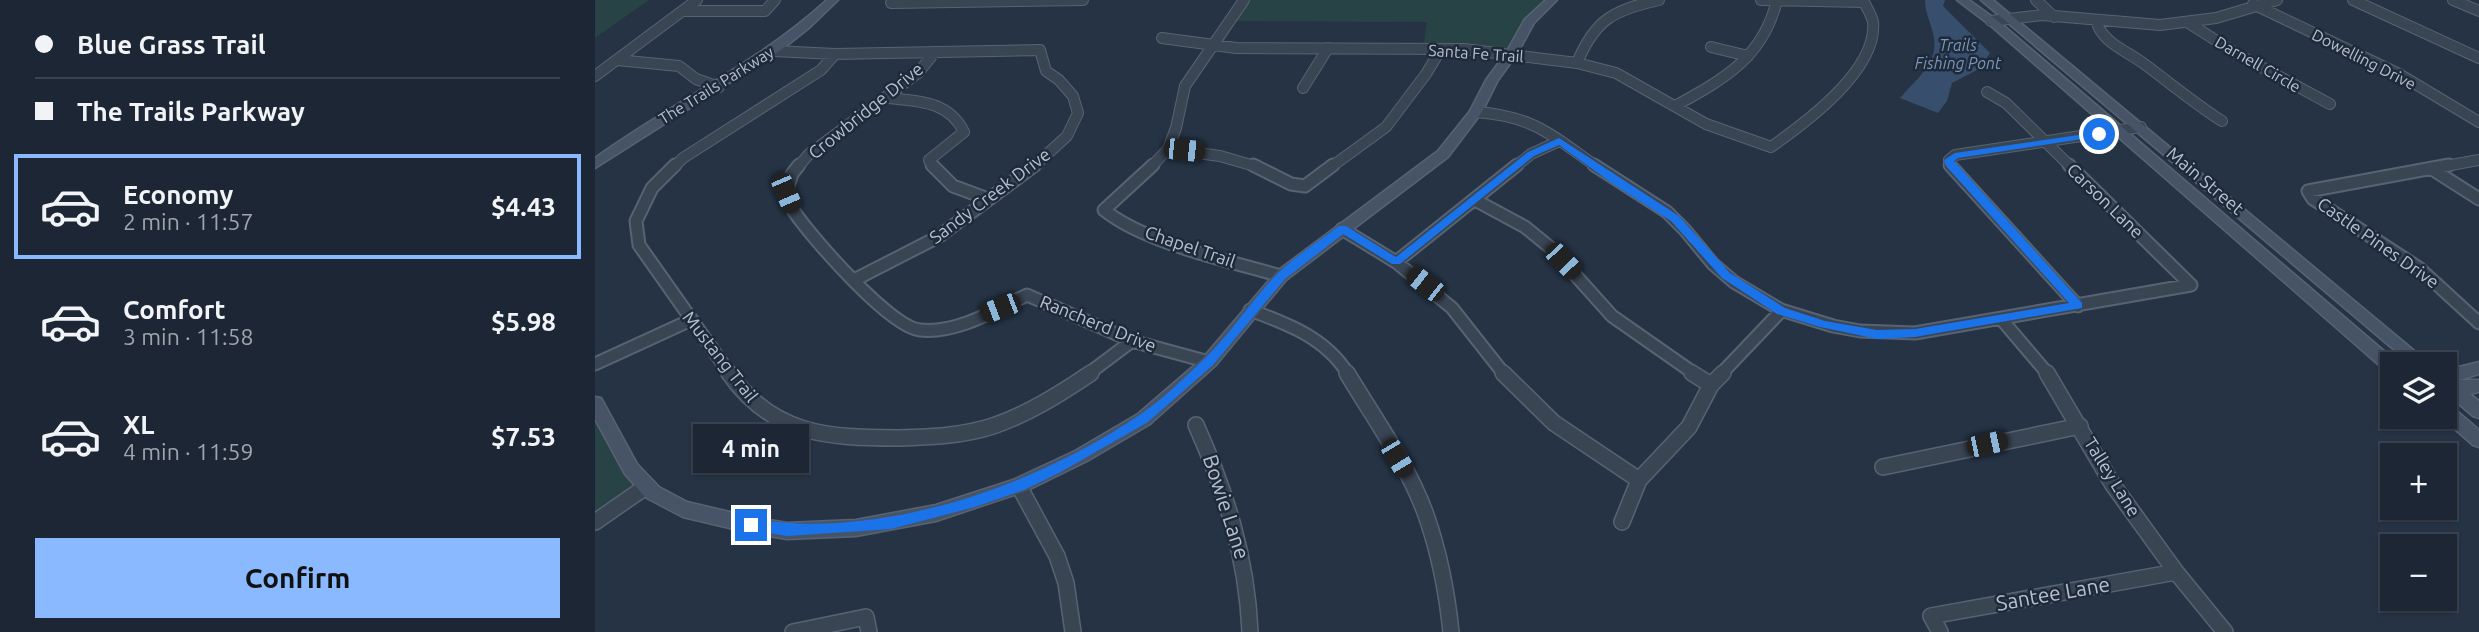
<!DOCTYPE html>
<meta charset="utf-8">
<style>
:root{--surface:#1c2634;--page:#293240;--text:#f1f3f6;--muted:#a0a5ac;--line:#3a434f;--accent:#8bb9ff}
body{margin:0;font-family:Ubuntu,sans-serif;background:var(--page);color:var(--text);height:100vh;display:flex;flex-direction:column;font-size:26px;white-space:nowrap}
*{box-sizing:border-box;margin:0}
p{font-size:23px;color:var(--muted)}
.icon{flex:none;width:38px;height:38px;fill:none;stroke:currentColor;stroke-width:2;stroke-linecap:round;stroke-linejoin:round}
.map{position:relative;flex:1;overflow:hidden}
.details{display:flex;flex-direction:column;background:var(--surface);width:595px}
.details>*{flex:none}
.banner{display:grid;align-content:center;height:154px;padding:0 35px;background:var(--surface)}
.controls{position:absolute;left:1785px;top:352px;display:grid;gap:14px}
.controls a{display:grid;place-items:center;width:77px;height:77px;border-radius:0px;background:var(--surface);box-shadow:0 2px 5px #0004,0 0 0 2px var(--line);font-size:35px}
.end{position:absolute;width:32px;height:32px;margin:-16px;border:9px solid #1a73e8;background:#fff;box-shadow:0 0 0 4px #fff}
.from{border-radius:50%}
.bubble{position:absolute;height:49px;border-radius:0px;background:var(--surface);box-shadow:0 2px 5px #0004,0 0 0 2px var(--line);font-size:23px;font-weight:700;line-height:49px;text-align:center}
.car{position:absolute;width:21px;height:42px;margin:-21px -10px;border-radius:9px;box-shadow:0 0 5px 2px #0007;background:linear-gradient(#222 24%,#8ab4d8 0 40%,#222 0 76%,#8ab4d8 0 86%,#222 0)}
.banner b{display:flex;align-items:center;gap:24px;height:66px;font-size:26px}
.banner b+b{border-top:2px solid var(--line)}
.banner i{width:18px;height:18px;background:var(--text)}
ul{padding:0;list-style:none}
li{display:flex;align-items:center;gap:21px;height:105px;margin:0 14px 10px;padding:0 21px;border:4px solid transparent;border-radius:0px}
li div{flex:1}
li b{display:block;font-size:26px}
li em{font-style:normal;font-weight:700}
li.selected{border-color:var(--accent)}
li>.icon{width:63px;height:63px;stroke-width:1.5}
.primary-button{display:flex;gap:14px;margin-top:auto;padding:14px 35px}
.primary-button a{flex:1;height:80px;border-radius:0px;background:var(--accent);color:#111;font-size:28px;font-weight:700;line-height:80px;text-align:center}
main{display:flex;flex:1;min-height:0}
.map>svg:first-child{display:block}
.green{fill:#274346}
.water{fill:#374e6d}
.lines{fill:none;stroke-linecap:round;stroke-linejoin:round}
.street-far2-casing{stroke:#586372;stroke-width:12}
.street-far1-casing{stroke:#586372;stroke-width:15}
.street-casing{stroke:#586372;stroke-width:18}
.secondary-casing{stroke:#586372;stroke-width:3}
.street-far2{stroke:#3a4554;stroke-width:10}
.street-far1{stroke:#3a4554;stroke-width:11}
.street{stroke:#3a4554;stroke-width:15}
.secondary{fill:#475468;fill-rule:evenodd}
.route{fill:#1a73e8}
.labels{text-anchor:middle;stroke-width:5;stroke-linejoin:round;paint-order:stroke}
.far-water-label{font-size:16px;font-style:italic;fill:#7c96b7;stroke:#1e2a3a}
.far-street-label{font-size:16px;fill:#b7c0ce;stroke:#1e2a3a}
.street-label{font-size:18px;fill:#b7c0ce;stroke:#1e2a3a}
.near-street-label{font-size:21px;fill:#b7c0ce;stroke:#1e2a3a}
</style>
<main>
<section class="details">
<div class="banner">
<b><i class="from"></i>Blue Grass Trail</b>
<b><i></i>The Trails Parkway</b>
</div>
<ul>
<li class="selected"><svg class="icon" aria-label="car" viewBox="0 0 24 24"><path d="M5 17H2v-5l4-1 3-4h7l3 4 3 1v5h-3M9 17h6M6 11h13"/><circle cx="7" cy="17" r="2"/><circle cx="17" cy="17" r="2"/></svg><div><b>Economy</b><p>2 min · 11:57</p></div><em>$4.43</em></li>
<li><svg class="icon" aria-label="car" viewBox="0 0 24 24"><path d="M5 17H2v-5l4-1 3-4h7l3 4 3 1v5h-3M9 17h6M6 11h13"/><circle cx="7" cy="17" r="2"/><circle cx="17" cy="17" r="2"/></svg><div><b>Comfort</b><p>3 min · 11:58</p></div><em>$5.98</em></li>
<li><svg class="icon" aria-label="car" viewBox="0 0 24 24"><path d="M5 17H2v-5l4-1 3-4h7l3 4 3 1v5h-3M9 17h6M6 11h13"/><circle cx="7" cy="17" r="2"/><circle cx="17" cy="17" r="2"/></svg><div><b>XL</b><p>4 min · 11:59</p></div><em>$7.53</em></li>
</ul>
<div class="primary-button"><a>Confirm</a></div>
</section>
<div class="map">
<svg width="1884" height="632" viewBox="0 0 1884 632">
<rect width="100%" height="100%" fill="#253345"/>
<path class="green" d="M0 0H54L0 38Z
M649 0H958L942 12 916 54 828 49 832 22 634 21Z
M0 408 52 486 0 527Z"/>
<path class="water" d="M1330 0H1350L1348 6 1395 53 1384 69 1357 83 1352 101 1343 113 1305 98C1320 80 1343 64 1339 38 1337 25 1330 14 1330 0Z"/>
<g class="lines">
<defs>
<path id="street-far2" d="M1441 0 1459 17
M1758 0 1884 58
M1858 0 1884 11
M296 3 488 0
M1658 4 1804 74 1884 122
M88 11H170L180 0
M1505 20 1503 26C1511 44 1533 52 1548 63 1575 83 1599 103 1627 121
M1396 21 1447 15 1565 25 1621 18 1682 0
M1592 22 1644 55 1735 104
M567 38 641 48 869 49 982 63 1021 73 1111 124 1176 147C1210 123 1283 70 1278 22 1277 16 1272 8 1269 2L1166 0
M1116 47 1153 56
M179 51 240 54 445 50 451 71 464 80 478 96 483 113 472 136 438 167
M22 60 84 66 101 79 124 87
M982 63C1000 19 1019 10 1064 0
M0 76 102 0
M708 88 733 48
M1392 92 1411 103 1476 167
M293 98C323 101 354 101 369 132L334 160 338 167
M1080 106C1129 79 1168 58 1182 0
M881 112C938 116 957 135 1002 167
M573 149 625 156 663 167
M79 167 88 158 226 70 240 54
M203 167 214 154 323 73 340 52
M556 167 573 149 581 128 590 86 649 0
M736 167 791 127 831 74 846 49
M920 167 936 154 964 141
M1357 167 1354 160 1360 155 1546 127
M1845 167 1884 160"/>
<path id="street-far1" d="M80 165 57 188 41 221 44 245 135 374
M204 165 197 174 191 193C194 199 196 207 200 213 218 239 295 327 325 330 361 334 401 310 432 295L537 341 614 362
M337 165 358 186 393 199
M558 165 509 210C550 243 634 261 686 276
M658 165 696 184 710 186 738 165
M999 165 1072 212 1090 230 1118 264 1139 282 1186 310 1238 326 1265 331 1320 333 1596 285
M1355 165 1483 306
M1474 165 1596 285
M1854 165 1713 191 1718 199 1824 268 1884 323
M1837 169 1884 199
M880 200 930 227 957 249 1017 316 1100 374
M747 229 801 262 857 308 909 374
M801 262 922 165
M261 279 343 237 440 165
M655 310C693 324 731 338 753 374
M1407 320 1453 374
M0 364 96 320
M493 374 537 341
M1126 374 1186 311"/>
<path id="street" d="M134 373C177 435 233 438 303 438 336 437 367 436 398 426 433 414 465 394 496 373
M752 373C779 418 813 465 831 515 844 552 852 593 856 632
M908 373 959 423 1044 480
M1097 373 1116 385
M1452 373 1518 485 1581 572 1630 632
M601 425C631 492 652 558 655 632
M1288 467 1485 426
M424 486 462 556 471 583 478 632
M0 522 52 486
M1027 522 1044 480 1094 427 1116 385 1128 373
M198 632 271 617 274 632
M1345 632 1336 616 1581 572"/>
<path id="secondary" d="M232 0H243L215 27 186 50 0 168V158C76 103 162 64 232 0Z
M951 0H962L939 23 922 54 903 80 887 112 853 157 691 280 620 366 555 424 492 461 431 491 341 521 261 536 192 539 156 533 88 517 50 497 30 474 0 419V397L6 398 42 464 64 487 92 502 156 517 192 523 261 520 341 505 418 480 480 451 543 414 608 358 681 272 843 151 875 111 891 80 911 53 930 19Z
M1362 0H1374L1403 21 1803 363 1797 364V373L1791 371 1395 25Z
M1386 0H1398L1835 364H1816Z
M1884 362V374L1865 380H1884V392L1875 394 1884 401V418L1878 416 1850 392V374L1856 369Z
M1850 405 1856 406 1884 430V447L1878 445 1845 416H1850Z"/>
</defs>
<use href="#street-far2" class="street-far2-casing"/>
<use href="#street-far1" class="street-far1-casing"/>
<use href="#street" class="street-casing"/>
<use href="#secondary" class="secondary-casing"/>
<use href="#street-far2" class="street-far2"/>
<use href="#street-far1" class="street-far1"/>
<use href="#street" class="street"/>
<use href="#secondary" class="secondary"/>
</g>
<path class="route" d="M1504 132H1507V136L1363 158 1359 161 1487 303V308L1320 337 1282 339 1225 327 1182 314 1127 278 1076 221 1018 184 964 145 939 156 805 264H797L748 234 690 279 618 365 553 422 464 473 429 490 380 507 296 529 192 536 156 530 149 525 156 519C285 540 436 488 543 416 566 401 588 379 608 360 635 335 655 302 681 275 699 257 723 242 744 226H751L801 257 933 152 964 138 1084 216 1135 273 1190 308 1230 321 1282 330 1320 329 1474 303 1351 166 1349 160 1360 153Z"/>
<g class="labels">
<g class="far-water-label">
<text x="1363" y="51">Trails<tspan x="1363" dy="18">Fishing Pont</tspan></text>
</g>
<g class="far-street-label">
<text transform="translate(881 53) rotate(4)" y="6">Santa Fe Trail</text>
<text transform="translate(1769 59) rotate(27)" y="6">Dowelling Drive</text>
<text transform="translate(1663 64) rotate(30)" y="6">Darnell Circle</text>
<text transform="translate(121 85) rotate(-32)" y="6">The Trails Parkway</text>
</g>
<g class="street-label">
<text transform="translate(271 111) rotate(-39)" y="6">Crowbridge Drive</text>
<text transform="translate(1610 181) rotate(40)" y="6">Main Street</text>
<text transform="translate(395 196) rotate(-37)" y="6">Sandy Creek Drive</text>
<text transform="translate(1510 201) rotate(44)" y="6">Carson Lane</text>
<text transform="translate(1783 243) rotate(35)" y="6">Castle Pines Drive</text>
<text transform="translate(595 247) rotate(19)" y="6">Chapel Trail</text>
<text transform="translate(503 324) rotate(22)" y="6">Rancherd Drive</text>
<text transform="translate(125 357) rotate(52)" y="6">Mustang Trail</text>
<text transform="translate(1517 477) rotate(58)" y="6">Talley Lane</text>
</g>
<g class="near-street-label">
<text transform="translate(631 507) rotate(72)" y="7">Bowie Lane</text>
<text transform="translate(1458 594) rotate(-10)" y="7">Santee Lane</text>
</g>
</g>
</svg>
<div class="controls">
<a><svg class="icon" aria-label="layers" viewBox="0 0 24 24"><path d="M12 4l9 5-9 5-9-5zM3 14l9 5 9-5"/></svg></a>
<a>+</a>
<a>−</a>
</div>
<i class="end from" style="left:1504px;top:134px"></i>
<i class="end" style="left:156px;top:525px"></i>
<div class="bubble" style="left:98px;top:424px;width:116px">4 min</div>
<i class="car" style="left:589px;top:150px;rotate:96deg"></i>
<i class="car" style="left:191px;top:193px;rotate:157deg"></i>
<i class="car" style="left:968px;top:261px;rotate:136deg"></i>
<i class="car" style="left:830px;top:284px;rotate:308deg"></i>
<i class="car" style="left:405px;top:308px;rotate:249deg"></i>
<i class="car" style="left:1392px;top:444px;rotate:78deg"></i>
<i class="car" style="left:802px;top:458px;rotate:149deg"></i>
</div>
</main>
